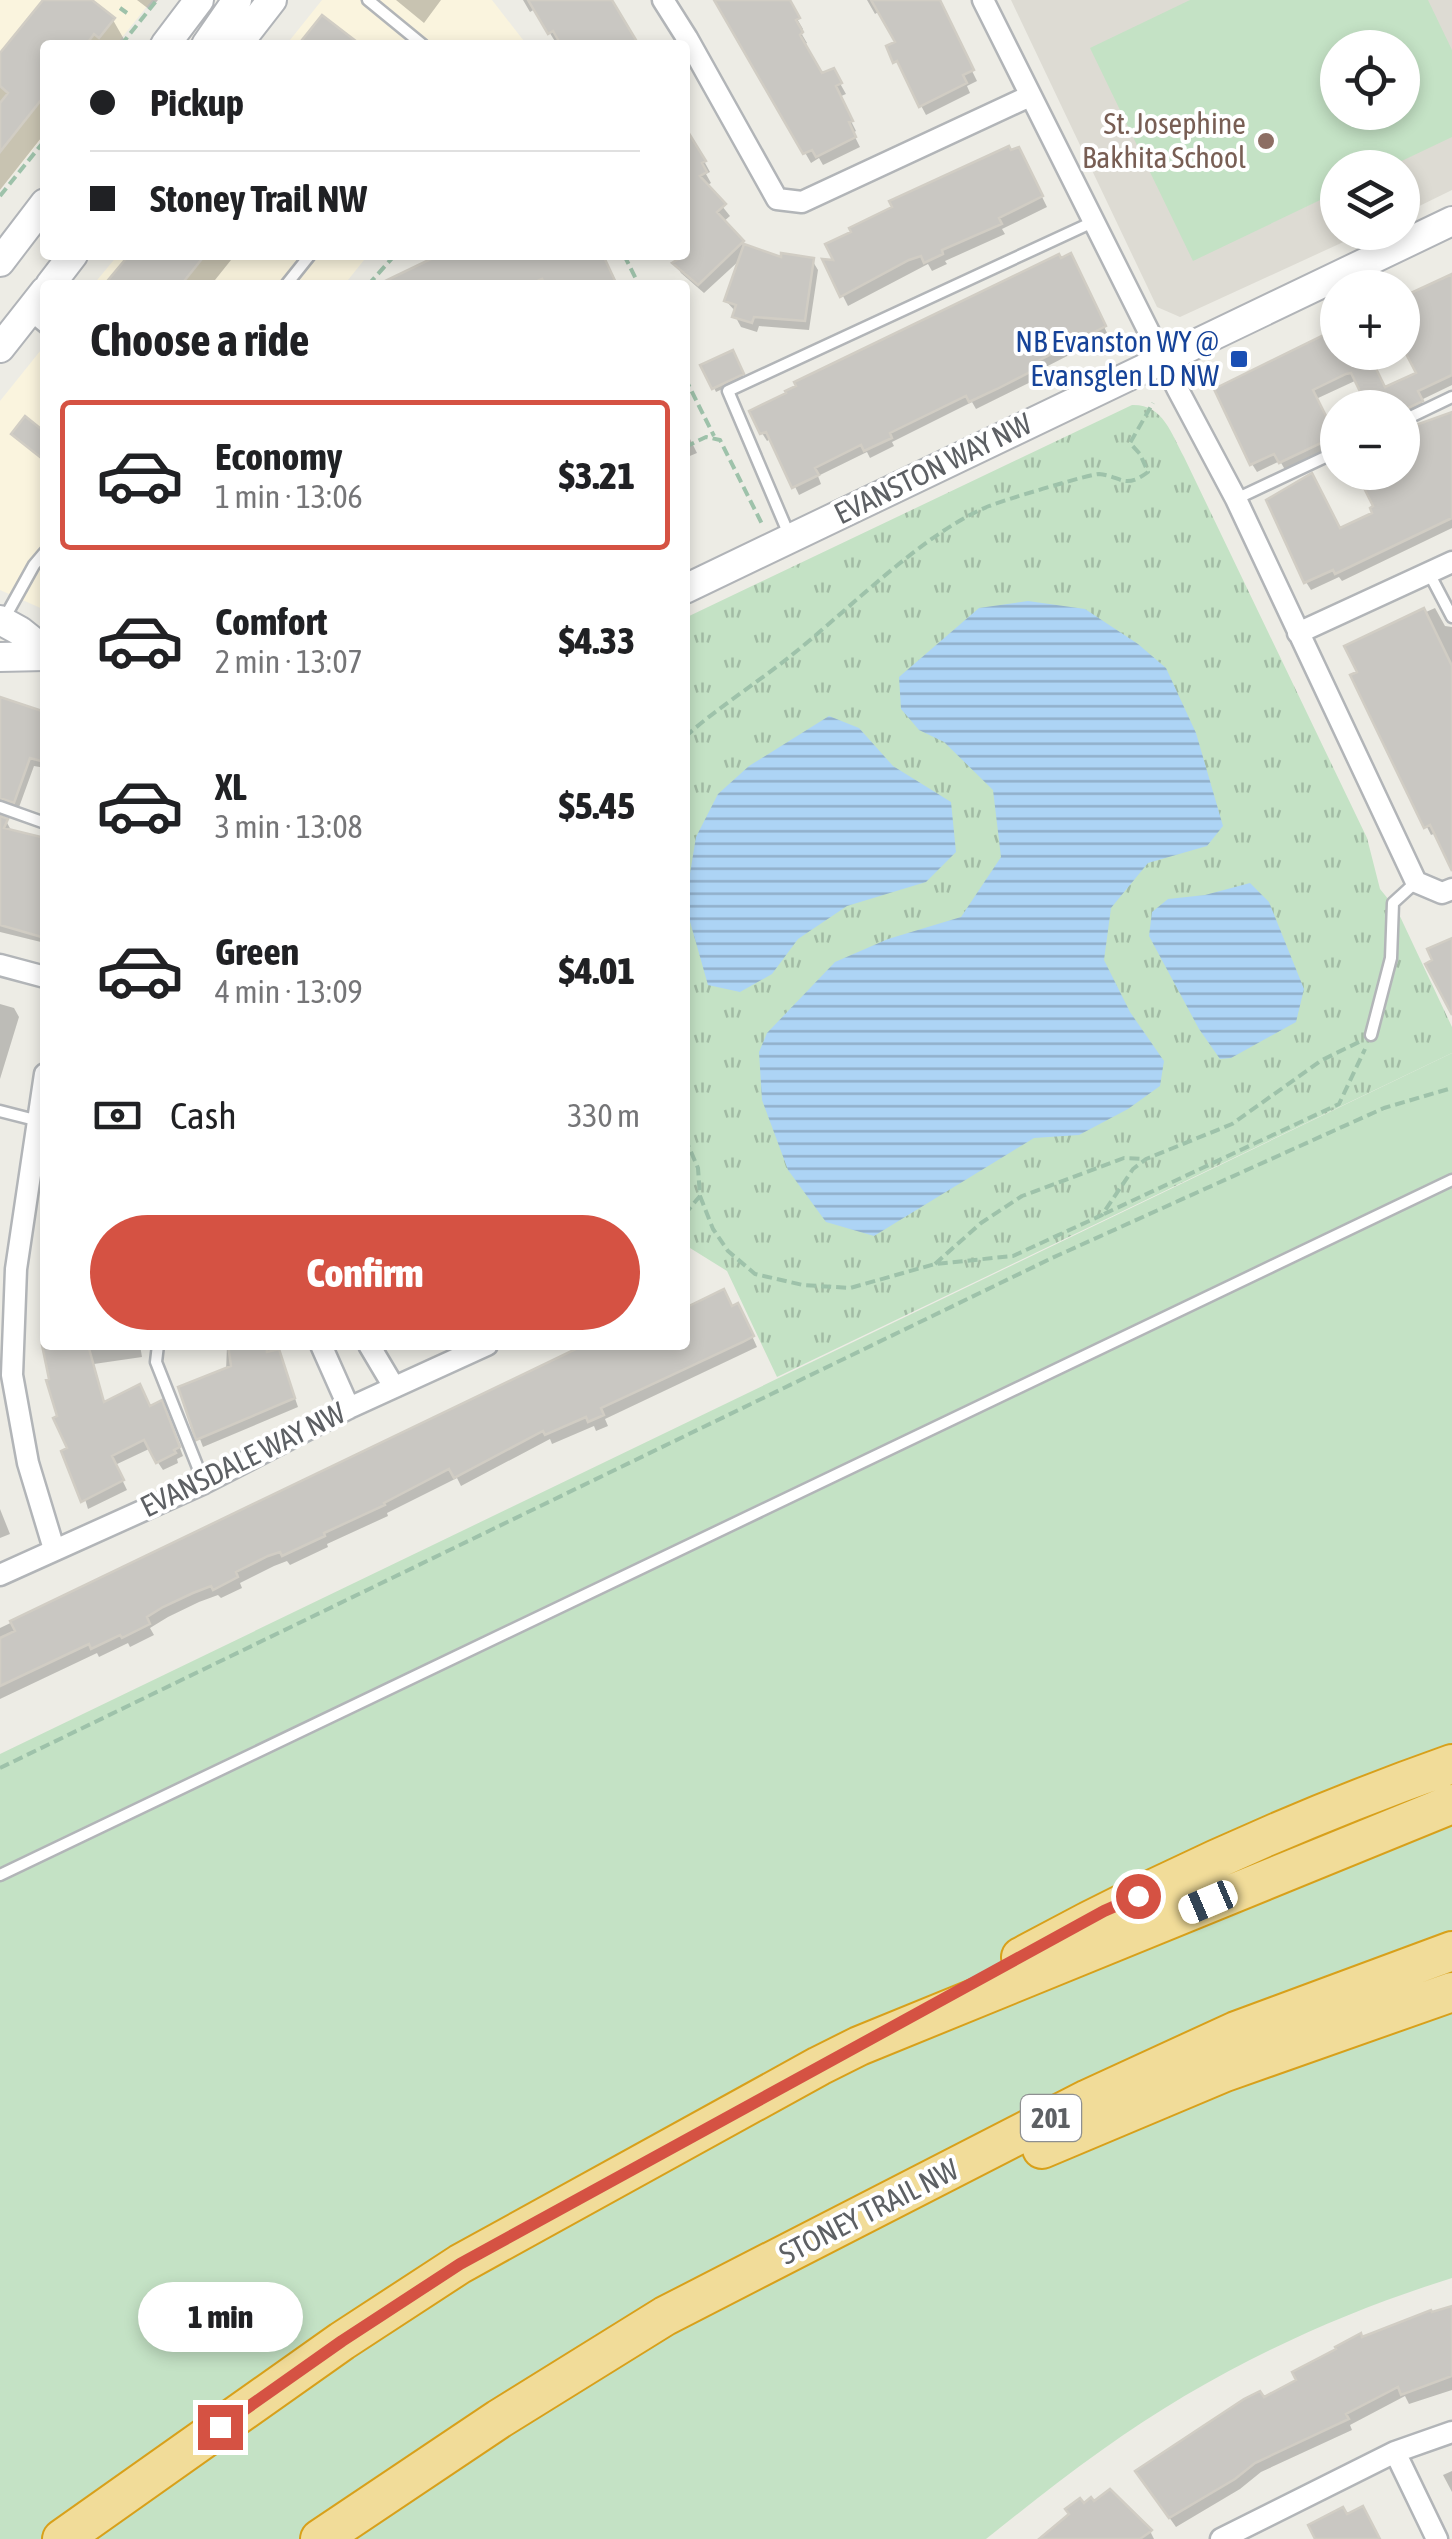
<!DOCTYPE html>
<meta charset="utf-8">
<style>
:root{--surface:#fff;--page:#f6f6f6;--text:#202124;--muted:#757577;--line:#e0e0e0;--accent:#d55243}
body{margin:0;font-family:"Asap Condensed",sans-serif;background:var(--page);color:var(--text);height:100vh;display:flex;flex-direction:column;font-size:38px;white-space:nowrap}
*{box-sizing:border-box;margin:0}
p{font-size:32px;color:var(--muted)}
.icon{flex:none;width:55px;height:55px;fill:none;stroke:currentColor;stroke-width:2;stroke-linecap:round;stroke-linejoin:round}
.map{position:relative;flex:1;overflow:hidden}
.panel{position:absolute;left:40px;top:280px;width:650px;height:1070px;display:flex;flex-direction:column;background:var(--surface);border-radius:10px;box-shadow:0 5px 15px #0003}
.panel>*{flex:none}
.guide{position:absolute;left:40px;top:40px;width:650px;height:220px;border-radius:10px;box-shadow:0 5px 15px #0003;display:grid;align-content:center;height:220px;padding:0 50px;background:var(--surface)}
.fabs{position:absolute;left:1320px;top:30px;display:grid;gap:20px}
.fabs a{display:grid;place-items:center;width:100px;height:100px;border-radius:50%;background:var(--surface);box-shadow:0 5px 15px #0003;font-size:50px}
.end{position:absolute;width:45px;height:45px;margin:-22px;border:12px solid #d55243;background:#fff;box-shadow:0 0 0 5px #fff}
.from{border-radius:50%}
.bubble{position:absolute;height:70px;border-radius:35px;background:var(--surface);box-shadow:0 5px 15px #0003;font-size:32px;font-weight:800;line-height:70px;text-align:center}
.car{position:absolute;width:30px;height:60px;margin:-30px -15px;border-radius:12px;box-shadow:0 0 8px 2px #0007;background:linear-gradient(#fff 24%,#345 0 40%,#fff 0 76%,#345 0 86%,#fff 0)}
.guide b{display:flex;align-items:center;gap:35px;height:95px;font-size:38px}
.guide b+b{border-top:2px solid var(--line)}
.guide i{width:25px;height:25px;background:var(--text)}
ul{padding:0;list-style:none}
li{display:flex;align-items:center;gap:30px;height:150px;margin:0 20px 15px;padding:0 30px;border:5px solid transparent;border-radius:10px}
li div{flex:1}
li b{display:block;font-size:38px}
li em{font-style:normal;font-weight:800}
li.on{border-color:var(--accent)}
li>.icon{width:90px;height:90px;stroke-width:1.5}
h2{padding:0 50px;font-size:45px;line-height:120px}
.pay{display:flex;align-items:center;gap:25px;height:110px;padding:0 50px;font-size:38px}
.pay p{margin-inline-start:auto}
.button{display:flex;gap:20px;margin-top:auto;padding:20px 50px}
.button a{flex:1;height:115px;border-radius:60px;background:var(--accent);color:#fff;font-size:40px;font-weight:800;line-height:115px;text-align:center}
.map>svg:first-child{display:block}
.commercial{fill:#faf4de}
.education{fill:#dddbd3;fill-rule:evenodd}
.green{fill:#c4e2c5;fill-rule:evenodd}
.park{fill:url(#park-tufts)}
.water{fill:url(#water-rules)}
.shadow{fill:#0003}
.building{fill:#c9c7c2;stroke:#d1cdc4;stroke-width:2.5}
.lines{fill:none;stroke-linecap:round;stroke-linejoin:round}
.lane-casing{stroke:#b2b5b8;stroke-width:15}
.street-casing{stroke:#b2b5b8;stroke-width:25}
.secondary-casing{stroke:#b1b4b8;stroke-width:32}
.highway-casing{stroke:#d8a01a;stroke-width:42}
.path{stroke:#9ec2aa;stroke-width:4;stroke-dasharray:10 5;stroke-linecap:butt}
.lane{stroke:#fff;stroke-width:10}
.street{stroke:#fff;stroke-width:20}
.secondary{stroke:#fff;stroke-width:28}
.highway{stroke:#f1dc99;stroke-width:38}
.route{stroke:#d55243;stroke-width:12}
.education-dot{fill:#8d6e63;stroke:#fff;stroke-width:4}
.transit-dot{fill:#1a4fb4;stroke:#fff;stroke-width:4}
.labels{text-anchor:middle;stroke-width:8;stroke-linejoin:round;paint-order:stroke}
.shield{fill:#fff;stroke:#8e9092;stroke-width:2.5}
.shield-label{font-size:28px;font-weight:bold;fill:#5d6064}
.education-label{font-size:30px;fill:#785e54;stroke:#fff;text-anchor:end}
.transit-label{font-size:30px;fill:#164399;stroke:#fff;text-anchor:end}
.street-label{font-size:30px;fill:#5d6064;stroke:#fff}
</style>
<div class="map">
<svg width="1452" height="2539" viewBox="0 0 1452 2539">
<defs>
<pattern id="park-tufts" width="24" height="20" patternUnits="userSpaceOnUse" patternTransform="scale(2.5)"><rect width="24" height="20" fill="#c4e2c5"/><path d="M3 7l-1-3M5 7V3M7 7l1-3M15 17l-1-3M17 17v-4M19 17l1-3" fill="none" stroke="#a2bba4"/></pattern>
<pattern id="water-rules" width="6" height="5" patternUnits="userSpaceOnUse" patternTransform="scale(2.5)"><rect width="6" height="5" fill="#add4f5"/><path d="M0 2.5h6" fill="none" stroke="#90afca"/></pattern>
</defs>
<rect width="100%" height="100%" fill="#edece5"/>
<path class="commercial" d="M0 0H152L116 45H45V134L0 190Z
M322 0H492L527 45H286Z
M118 255H368L344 285H93Z
M45 345V610L0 590V401Z"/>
<path class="education" d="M1011 0H1452V190L1403 214 1402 168H1338V232L1363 233 1180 317 1157 307ZM1338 48H1402V112H1338Z"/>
<path class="green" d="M1190 0H1428L1452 50V137L1389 167 1338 168 1337 192 1193 261 1090 48ZM1338 48H1402V112H1338Z
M1452 1053V2278C1327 2317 1208 2374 1102 2450 1062 2478 1024 2509 986 2539H0V1754Z"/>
<path class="park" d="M1132 405C1163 404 1171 433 1184 457L1367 838 1380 889 1397 910 1452 1027V1053L777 1377 727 1271 690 1248 685 1222V618Z"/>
<path class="water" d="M1028 601 1085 609 1138 644 1166 668 1196 733 1223 826 1207 846 1148 863 1111 908 1104 960 1130 1012 1164 1061 1160 1086 1128 1109 1079 1135 1034 1138 874 1236 826 1222 788 1170 762 1100 759 1052 767 1033 835 962 888 939 961 917 1001 857 993 790 944 742 919 730 901 709 899 677 979 608Z
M829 716 859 728 893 766 951 802 956 852 926 882 847 906 798 939 772 974 740 992 708 985 685 904 696 837 718 794 749 766Z
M1250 883 1269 902 1304 989 1296 1022 1231 1058 1220 1059 1199 1029 1149 936 1152 912 1168 899 1205 895Z"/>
<path class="shadow" d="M42 0H86L113 20 125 41 122 45H45V133L0 190V57L42 5Z
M137 0H158L150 10Z
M396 0H441L424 23Z
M523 0H611L639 45H564L561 40 556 43 535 9 530 12Z
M722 0H786L803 29 800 31 807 43 803 45 821 76 833 71 846 94 839 97 856 131 853 133 860 147 823 165 819 158 811 163 721 6Z
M867 0H937L977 81 967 86 970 93 926 115 890 47 898 43 880 11 875 14Z
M685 126 710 172 706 174 711 183 706 186 730 216 723 222 745 247 783 261 812 260 818 270 809 330 759 326 757 332 741 327 735 316 736 312 726 301 741 259 704 293 681 273 675 263 680 258 677 255H685Z
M1024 160 1047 207 1002 229 1005 234 945 261 947 264 932 271 928 264 848 306 826 262 838 264Z
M133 255H235L211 285H109Z
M445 255H603L618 285H382Z
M1074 264 1108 335 1038 371 1041 377 976 409 972 402 892 442 894 446 870 458 867 452 818 476 821 484 799 495 772 438 767 441 762 433Z
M1452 275V385L1421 400 1426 410 1402 422V408L1357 380 1316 399 1338 445 1305 461 1307 466 1288 475 1280 461 1257 472 1252 464 1338 352H1399L1372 365 1385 390 1419 374 1407 349 1402 351V299Z
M732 353 744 379 716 392 704 366Z
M1452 415V528L1342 581 1339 577 1311 590 1306 582 1339 531 1375 514 1402 472Z
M685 429 697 453 685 458Z
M1435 608 1445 626 1452 627V857L1436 833 1431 835 1427 827 1354 676 1360 673 1348 647Z
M0 699 45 717V768L34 766 18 810H0Z
M0 818 6 821 11 830 45 841V943L0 932Z
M0 1004 14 1008 19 1017 0 1079Z
M732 1309 743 1316 757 1347 605 1419 608 1426 596 1431 594 1426 552 1444 550 1439 461 1486 457 1478 387 1513 388 1516 327 1544 328 1547 290 1565 287 1561 274 1566 240 1583 242 1588 221 1598 218 1595 199 1602 168 1617 150 1628 154 1635 130 1647 128 1643 99 1657 97 1653 0 1699V1628L589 1345H685V1310Z
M48 1345H140L142 1357 94 1364 105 1404 166 1412 183 1456 177 1459 178 1463 163 1470 149 1449 115 1465 127 1490 88 1509 70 1449 75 1412 52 1381Z
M227 1345H270V1354L282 1360 298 1407 203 1447 181 1389 226 1371Z
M0 1509 10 1534 0 1538Z
M1452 2309V2390L1409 2404 1405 2396 1350 2425 1352 2430 1261 2472 1240 2489 1176 2527 1144 2482 1263 2400 1362 2340Z
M1452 2471V2492L1443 2475Z
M1094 2505 1150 2531 1154 2539H1043L1083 2506Z"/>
<path class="building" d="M43 0H92L115 18 99 38 94 34 86 45H45V95L0 152V103L8 93 0 86V53Z
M528 0H612L639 45H561L553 31 548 34Z
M714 0H790L800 18 796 20 803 32 800 35 822 73 834 68 842 83 836 86 853 121 849 122 856 137 816 157 812 150 803 154Z
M871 0H940L974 70 963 75 967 83 919 107 897 61 893 63 886 46 895 42Z
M322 15 361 45H298Z
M685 127 706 161 702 163 707 172 700 176 726 204 717 212 744 241 698 285 672 263 685 255Z
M1009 146 1011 150 1019 147 1043 196 999 218 1002 224 942 250 943 254 924 263 921 256 909 260 840 297 822 259 833 260 825 244 851 232 849 228 892 207 889 201Z
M744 244 781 257V253L814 258 805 321 754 317 752 323 732 317 736 305 724 301Z
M1071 253 1106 326 1036 362 1038 368 997 389 969 402 966 396 890 433 892 438 864 451 861 445 815 468 819 475 792 488 766 432 760 434 749 411 786 393 785 391 796 386 794 382 813 373 1059 254 1061 258Z
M129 255H205L181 285H104Z
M439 255H603L617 285H545L542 279 529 285H377Z
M1452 274V375L1418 391 1423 401 1402 411V408H1368L1351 373 1346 374 1313 390 1336 436 1279 463 1274 454 1250 465 1214 389 1338 328V352H1368L1385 387 1416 373 1402 346V297Z
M733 350 744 374 712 389 700 365Z
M1452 412V518L1335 574 1333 570 1304 583 1266 500 1312 473 1340 528 1372 513 1370 508 1373 506 1356 472H1402V430Z
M25 416 45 432V461L11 434Z
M1424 608 1452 666V871L1430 825 1424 828 1350 675 1357 672 1344 646Z
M0 697 45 712V762L30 758 14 803 0 798Z
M0 816 8 819 4 828 45 838V938L0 925Z
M1452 938V1015L1425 964 1432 960 1427 949Z
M724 1289 732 1306 738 1303 754 1336 743 1342 601 1408 604 1415 588 1422 586 1417 545 1435 543 1431 454 1478 449 1469 384 1503 385 1505 324 1533 325 1536 282 1556 280 1552 268 1556 236 1572 238 1577 213 1590 211 1586 193 1593 163 1607 147 1617 150 1624 122 1638 120 1635 91 1649 89 1644 0 1686V1638L15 1631 10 1621 584 1345H685V1308Z
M42 1345H88L104 1402 140 1384 150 1406 162 1400 180 1447 174 1450 176 1453 156 1463 144 1440 112 1456 124 1480 81 1502 61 1451 67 1448 53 1418 57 1416 46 1380 49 1379Z
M228 1345H267V1352L279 1349 295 1398 196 1440 178 1387 231 1366Z
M1452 2306V2376L1401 2395 1398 2387 1346 2414 1349 2419 1255 2463 1235 2479 1169 2518 1135 2471 1244 2399 1260 2391 1264 2397 1296 2380 1292 2372 1336 2349 1335 2347 1361 2333 1362 2337 1431 2310 1432 2312Z
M1110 2489 1152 2530 1150 2532 1140 2539H1039L1069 2514 1065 2509 1080 2498 1084 2503 1091 2497 1094 2501Z
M1363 2506 1380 2539H1315L1308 2525 1343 2507 1347 2514Z"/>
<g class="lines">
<defs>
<path id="lane" d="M368 0 423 45
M286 285 310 255
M28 314 45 328
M1402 421 1452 397
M1236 499 1338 451
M790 537 728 391 1095 221
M1429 573 1452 617
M4 619 34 565 45 552
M0 807 45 823
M1371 1035 1391 958 1393 903 1416 882
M0 1111 39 1121
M158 1345 156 1362 204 1483
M0 1875 1452 1180"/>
<path id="street" d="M663 0 687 38 777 199 802 202 1030 96
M983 0 1178 390 1236 499 1416 882 1442 893 1452 889
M1298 633 1452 562
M0 965 45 977
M45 1074 16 1269 12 1375 28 1463 54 1549
M321 1345 349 1408
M369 1345 394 1387
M0 1575 204 1483 349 1408 487 1345
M1395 2452 1437 2539
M1221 2539 1395 2452 1452 2432"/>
<path id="secondary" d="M165 45 199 0
M206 45 237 0
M237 45 272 0
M0 262 45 203
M50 285 73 255
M0 348 45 291
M685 589 1452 221
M0 620 20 631 45 651
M0 657 45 656"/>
<path id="highway" d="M1021 1957C1158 1882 1305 1816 1452 1764
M1042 2149 1225 2072 1452 1992
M62 2539 342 2341 460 2264 819 2066 859 2046 1452 1804
M320 2539 499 2419 665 2316 1088 2099 1236 2031 1452 1951"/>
</defs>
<use href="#lane" class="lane-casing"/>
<use href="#street" class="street-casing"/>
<use href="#secondary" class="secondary-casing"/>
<use href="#highway" class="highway-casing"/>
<path class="path" d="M120 8 127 13
M121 45 157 0
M0 196 45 140
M624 255 639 285
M368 285 395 255
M685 378 714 436
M685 447 706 437 720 440 763 526
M685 737C717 708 754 685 788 658 847 612 921 534 989 506 1001 501 1090 474 1099 474 1121 476 1124 490 1148 472L1140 454 1130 443 1153 403
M685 1138 698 1168 700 1196 685 1214
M700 1196 713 1229 728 1251 755 1274 803 1285 850 1288 935 1264 1013 1256 1102 1215 1133 1169 1146 1159 1232 1124 1322 1060 1359 1042
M1104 1214 1339 1104 1365 1049
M935 1264 981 1223 1022 1196 1124 1158 1144 1159
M0 1768 1052 1258 1384 1108 1452 1088"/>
<use href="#lane" class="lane"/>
<use href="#street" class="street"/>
<use href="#secondary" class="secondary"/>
<use href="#highway" class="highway"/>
</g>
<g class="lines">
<path class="route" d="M220 2427 342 2341 460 2264 1104 1911 1138 1896"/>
</g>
<circle class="education-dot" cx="1266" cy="141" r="10"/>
<rect class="transit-dot" x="1229" y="349" width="20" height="20" rx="5"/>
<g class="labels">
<rect class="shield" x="1021" y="2095" width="60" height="46" rx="8"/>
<g class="shield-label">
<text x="1051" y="2128">201</text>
</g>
<g class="education-label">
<text x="1246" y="134">St. Josephine<tspan x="1246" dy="34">Bakhita School</tspan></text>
</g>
<g class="transit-label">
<text x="1219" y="352">NB Evanston WY @<tspan x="1219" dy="34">Evansglen LD NW</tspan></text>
</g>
<g class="street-label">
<text transform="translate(933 469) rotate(-26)" y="10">EVANSTON WAY NW</text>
<text transform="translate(243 1460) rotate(-26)" y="10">EVANSDALE WAY NW</text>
<text transform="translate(869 2212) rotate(-27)" y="10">STONEY TRAIL NW</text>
</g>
</g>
</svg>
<div class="fabs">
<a><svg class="icon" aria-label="locate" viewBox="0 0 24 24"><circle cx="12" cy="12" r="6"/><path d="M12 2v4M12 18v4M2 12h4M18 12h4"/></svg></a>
<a><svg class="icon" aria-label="layers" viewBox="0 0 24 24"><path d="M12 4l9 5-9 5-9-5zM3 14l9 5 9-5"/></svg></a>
<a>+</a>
<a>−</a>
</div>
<i class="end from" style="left:1138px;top:1896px"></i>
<i class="end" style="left:220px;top:2427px"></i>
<div class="bubble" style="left:138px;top:2282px;width:165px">1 min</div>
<i class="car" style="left:1208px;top:1902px;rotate:247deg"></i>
<div class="guide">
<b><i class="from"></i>Pickup</b>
<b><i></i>Stoney Trail NW</b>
</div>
<section class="panel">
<h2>Choose a ride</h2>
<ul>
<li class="on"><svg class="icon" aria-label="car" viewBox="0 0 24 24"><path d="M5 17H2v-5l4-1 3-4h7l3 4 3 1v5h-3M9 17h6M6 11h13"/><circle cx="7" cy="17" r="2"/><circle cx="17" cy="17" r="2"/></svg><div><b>Economy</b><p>1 min · 13:06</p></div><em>$3.21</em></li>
<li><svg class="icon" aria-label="car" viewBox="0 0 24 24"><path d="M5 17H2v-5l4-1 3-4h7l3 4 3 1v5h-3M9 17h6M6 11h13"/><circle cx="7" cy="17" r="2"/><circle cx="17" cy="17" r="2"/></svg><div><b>Comfort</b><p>2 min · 13:07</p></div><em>$4.33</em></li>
<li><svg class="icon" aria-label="car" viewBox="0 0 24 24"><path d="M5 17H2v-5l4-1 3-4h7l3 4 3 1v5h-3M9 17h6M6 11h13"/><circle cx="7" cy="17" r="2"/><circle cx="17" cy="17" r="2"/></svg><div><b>XL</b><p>3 min · 13:08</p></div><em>$5.45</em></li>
<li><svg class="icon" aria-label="car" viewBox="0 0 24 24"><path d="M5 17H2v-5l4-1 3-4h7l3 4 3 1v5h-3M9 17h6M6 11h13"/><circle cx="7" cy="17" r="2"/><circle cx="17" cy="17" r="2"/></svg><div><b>Green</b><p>4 min · 13:09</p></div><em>$4.01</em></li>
</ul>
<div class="pay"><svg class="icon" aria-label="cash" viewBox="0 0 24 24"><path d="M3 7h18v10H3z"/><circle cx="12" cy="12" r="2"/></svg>Cash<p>330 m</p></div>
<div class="button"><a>Confirm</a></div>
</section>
</div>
